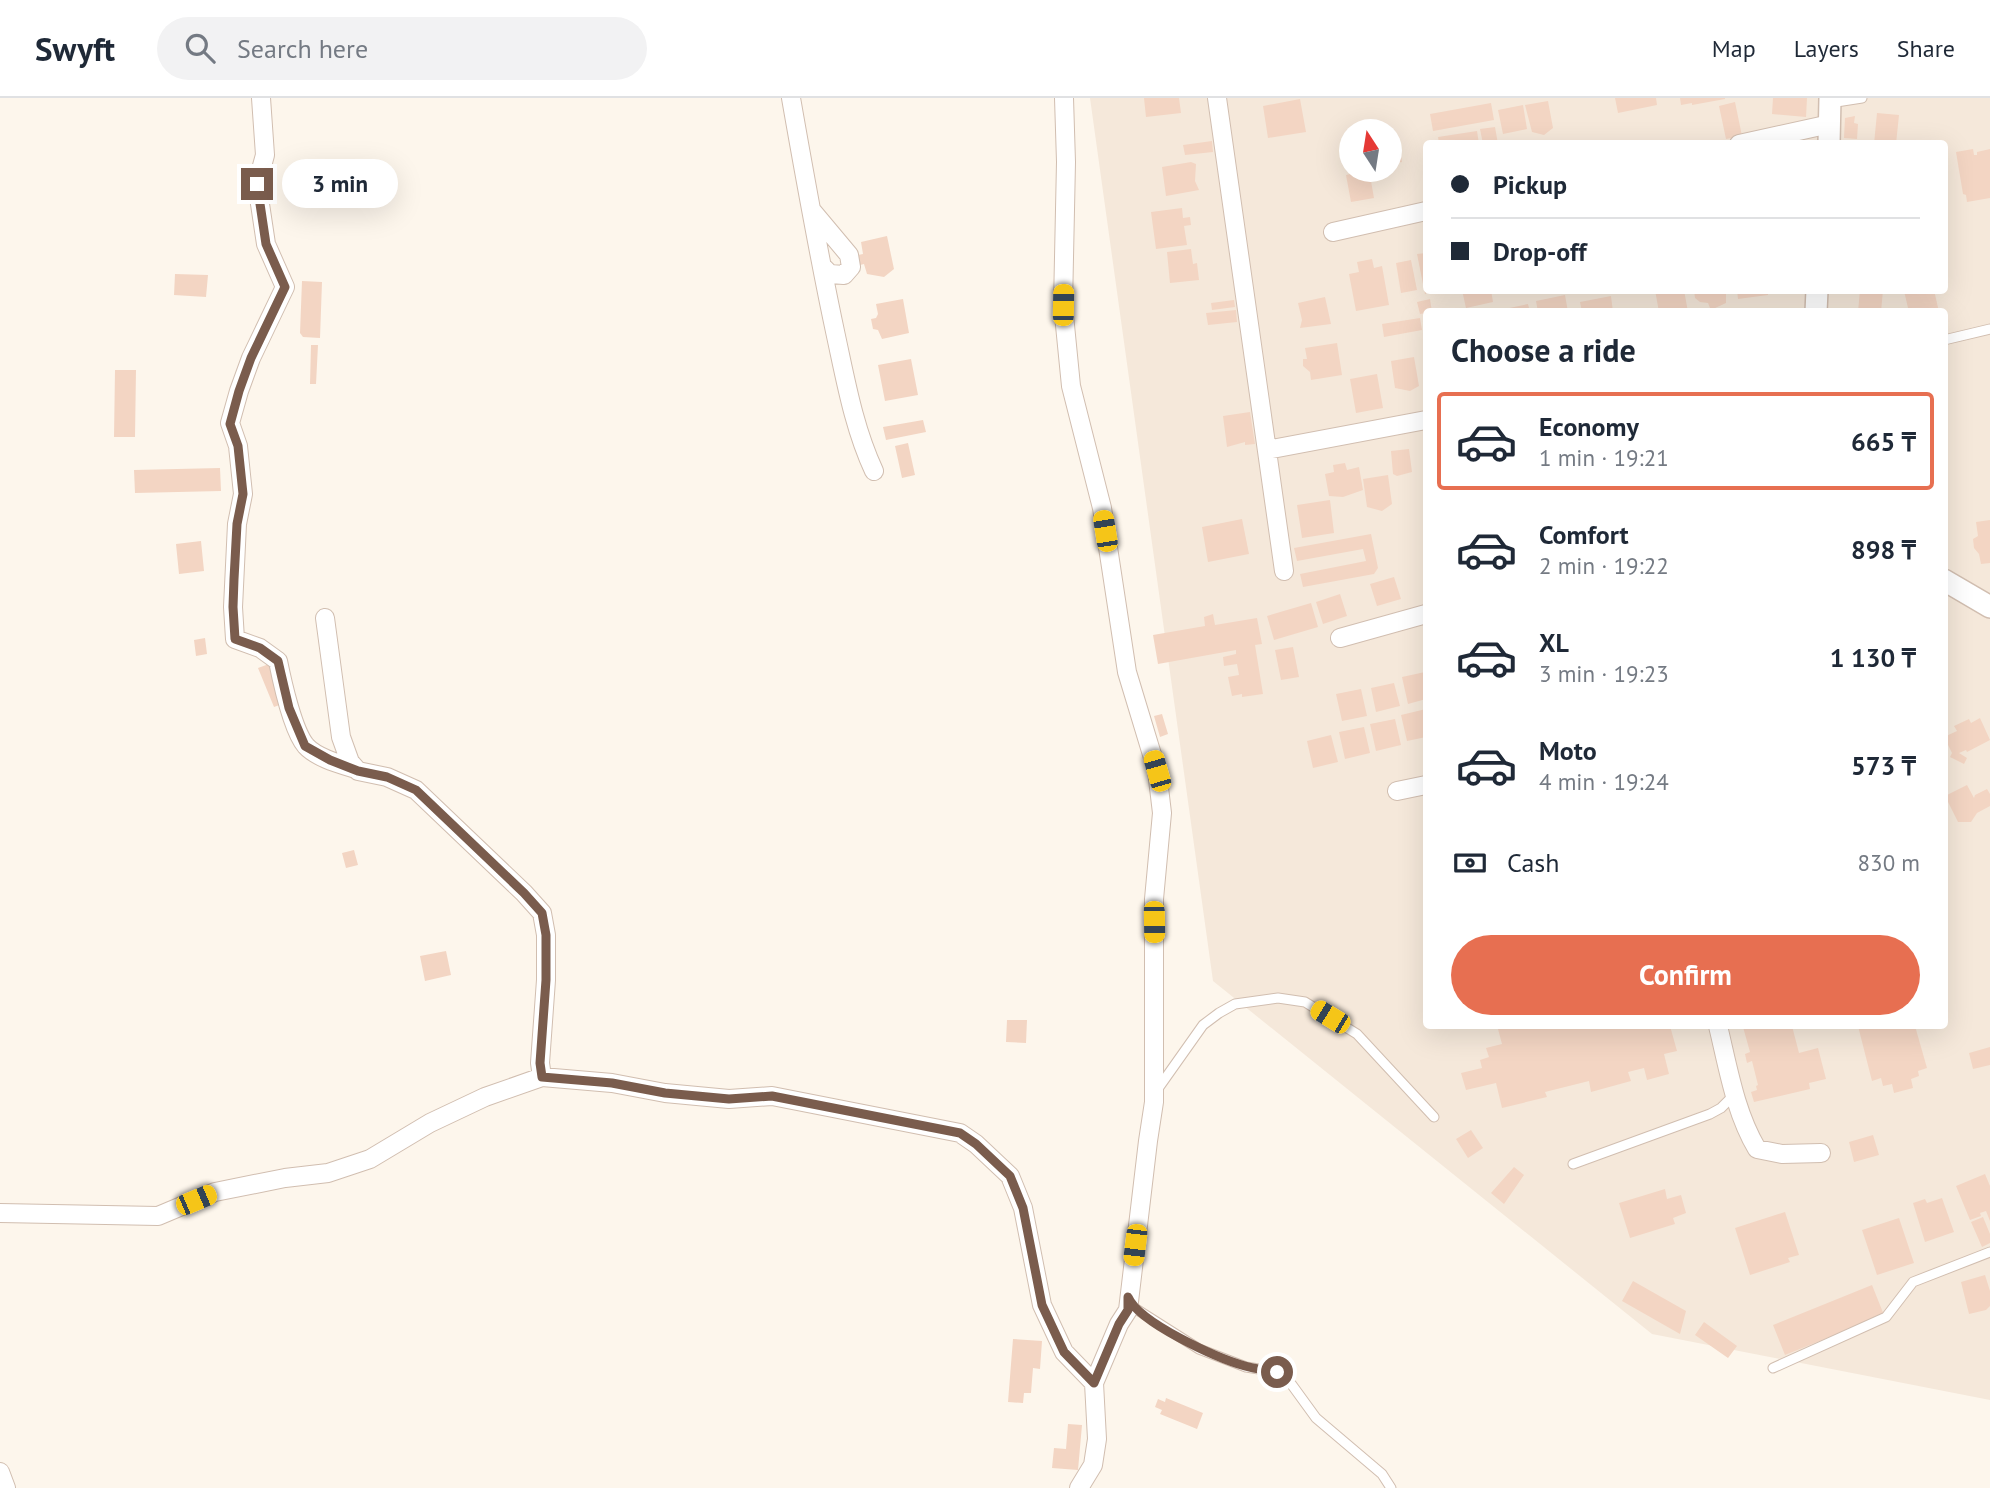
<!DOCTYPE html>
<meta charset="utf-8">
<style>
:root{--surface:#fff;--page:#f2f2f3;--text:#1f2937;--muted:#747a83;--line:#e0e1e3;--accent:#e76f51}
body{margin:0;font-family:"PT Sans",sans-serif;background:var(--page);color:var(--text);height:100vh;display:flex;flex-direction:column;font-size:26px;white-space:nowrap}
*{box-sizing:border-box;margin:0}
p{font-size:23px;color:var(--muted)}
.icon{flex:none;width:38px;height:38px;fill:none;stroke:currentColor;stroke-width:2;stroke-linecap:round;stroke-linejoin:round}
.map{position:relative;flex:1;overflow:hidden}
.drawer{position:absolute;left:1423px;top:210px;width:525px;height:721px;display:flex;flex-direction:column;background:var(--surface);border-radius:7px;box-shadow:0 7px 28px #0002}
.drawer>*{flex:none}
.banner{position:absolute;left:1423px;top:42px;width:525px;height:154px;border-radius:7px;box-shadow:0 7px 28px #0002;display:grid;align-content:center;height:154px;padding:0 28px;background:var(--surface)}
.needle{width:46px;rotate:348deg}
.fabs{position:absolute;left:1339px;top:21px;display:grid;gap:14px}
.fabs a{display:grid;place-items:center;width:63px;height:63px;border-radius:50%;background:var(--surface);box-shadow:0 7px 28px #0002;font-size:35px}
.end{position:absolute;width:32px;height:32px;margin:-16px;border:9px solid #7a5c4d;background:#fff;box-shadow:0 0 0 4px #fff}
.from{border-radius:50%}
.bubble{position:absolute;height:49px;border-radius:24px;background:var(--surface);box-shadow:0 7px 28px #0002;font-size:23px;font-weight:600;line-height:49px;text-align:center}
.car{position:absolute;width:21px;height:42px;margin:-21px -10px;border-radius:9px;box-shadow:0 0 5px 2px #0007;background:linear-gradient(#f5c518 24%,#345 0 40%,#f5c518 0 76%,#345 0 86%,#f5c518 0)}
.banner b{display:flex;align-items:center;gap:24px;height:66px;font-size:26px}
.banner b+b{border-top:2px solid var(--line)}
.banner i{width:18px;height:18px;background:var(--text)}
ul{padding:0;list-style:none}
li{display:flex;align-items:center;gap:21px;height:98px;margin:0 14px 10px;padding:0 14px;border:4px solid transparent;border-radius:7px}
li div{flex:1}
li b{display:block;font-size:26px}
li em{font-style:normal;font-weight:600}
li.selected{border-color:var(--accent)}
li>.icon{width:63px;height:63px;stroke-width:1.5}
h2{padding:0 28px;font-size:32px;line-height:84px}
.pay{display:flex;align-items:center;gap:18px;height:77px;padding:0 28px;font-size:26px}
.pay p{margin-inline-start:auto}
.button{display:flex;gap:14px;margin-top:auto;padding:14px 28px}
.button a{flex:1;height:80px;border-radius:42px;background:var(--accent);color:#fff;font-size:28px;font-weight:600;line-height:80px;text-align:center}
header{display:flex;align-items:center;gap:42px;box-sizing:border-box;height:98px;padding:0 35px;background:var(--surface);border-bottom:2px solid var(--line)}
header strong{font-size:33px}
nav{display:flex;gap:38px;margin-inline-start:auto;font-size:24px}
.search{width:490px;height:63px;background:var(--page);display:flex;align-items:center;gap:18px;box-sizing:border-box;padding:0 24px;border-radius:38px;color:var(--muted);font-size:26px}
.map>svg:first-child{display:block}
.residential{fill:#f5e8da;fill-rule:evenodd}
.building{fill:#f3d5c3}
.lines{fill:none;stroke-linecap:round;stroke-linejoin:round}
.service-casing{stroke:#d1beb0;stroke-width:11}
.minor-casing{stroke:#d1beb0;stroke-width:20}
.tertiary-casing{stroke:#d1beb0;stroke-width:24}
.service{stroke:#fff;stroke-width:9}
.minor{stroke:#fff;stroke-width:18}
.tertiary{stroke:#fff;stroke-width:21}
.route{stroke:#7a5c4d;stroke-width:9}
</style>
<header>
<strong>Swyft</strong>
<div class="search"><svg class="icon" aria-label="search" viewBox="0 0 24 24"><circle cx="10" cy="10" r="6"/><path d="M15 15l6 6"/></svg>Search here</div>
<nav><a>Map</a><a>Layers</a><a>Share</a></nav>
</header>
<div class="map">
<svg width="1990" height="1390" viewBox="0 0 1990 1390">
<rect width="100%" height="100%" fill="#fdf6ec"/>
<path class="residential" d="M1090 0H1990V1302L1652 1236 1213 883ZM1351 33H1390V72H1351ZM1426 46H1944V192H1426ZM1426 214H1944V928H1426Z"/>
<path class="building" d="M1144 0H1179L1181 15 1146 19Z
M1615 0H1656L1657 7 1618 15Z
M1680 0H1725V1L1692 7V5L1681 7Z
M1773 0H1807L1806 19 1772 16Z
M1300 1 1306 34 1268 40 1263 8Z
M1548 3 1553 30 1544 37 1532 34 1525 7Z
M1735 4 1742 38 1726 41 1719 8Z
M1491 5 1494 22 1433 33 1430 16Z
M1523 7 1527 31 1503 36 1498 12Z
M1877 15 1899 17 1896 46H1874Z
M1855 18 1854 25 1858 26 1857 41 1844 40 1845 20Z
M1495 29 1498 46H1483L1480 31Z
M1477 33 1479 46H1439L1438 39Z
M1398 40 1402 64 1390 66V41Z
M1212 43 1213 54 1185 57 1183 47Z
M1973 51 1974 57H1977V54L1990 51V100L1967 104 1966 97 1963 96 1956 54Z
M1191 64 1196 66 1195 83 1199 92 1166 98 1162 69Z
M1369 72 1374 100 1351 104 1346 77Z
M1182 110 1183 120 1190 119 1191 127 1184 128 1187 147 1156 151 1151 114Z
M887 138 894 171 884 179 867 176 864 166 860 167 858 157 863 156 861 144Z
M1191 151 1193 166 1197 165 1199 182 1170 185 1167 154Z
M1426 155V196H1425L1417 156Z
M1372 161 1374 170 1382 168 1389 207 1356 213 1349 176 1359 174 1357 164Z
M1411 162 1417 192 1401 195 1396 165Z
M175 176 208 177 206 199 174 197Z
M302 183 322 184 320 240 303 239 300 235Z
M1462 192H1491L1493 204 1466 210Z
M1655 192H1684L1688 214H1659Z
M1694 192H1726V205L1713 211 1710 210 1708 205 1700 204 1695 200Z
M1737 192H1768V197L1738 201Z
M1860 192H1883L1881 214H1858Z
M1934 192 1939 214H1909L1904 193Z
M1565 197 1568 214H1538L1536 203Z
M1611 198 1613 214H1582L1580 204Z
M1325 199 1331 226 1300 230 1302 222 1298 205Z
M903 201 909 235 882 241 878 232 873 231 871 221 876 220 878 216 876 206Z
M1430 201 1432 214 1420 216 1417 204Z
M1234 202 1235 209 1212 212 1211 205Z
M1528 206 1530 214H1500V212Z
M1236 212 1237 224 1208 227 1206 215Z
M1420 220 1422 232 1384 239 1382 226Z
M1337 245 1342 277 1311 282 1310 274 1303 268V261H1307L1305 250Z
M311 247H318L316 286H310Z
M1414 259 1419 288 1410 293 1395 290 1391 263Z
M911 261 918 297 885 303 878 267Z
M115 272H136L135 339H114Z
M1377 276 1383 310 1356 315 1350 281Z
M1250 314 1255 346 1245 347V344L1227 349 1223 318Z
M923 322 926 334 886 342 883 329Z
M908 345 915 377 902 380 895 348Z
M1409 351 1412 374 1397 378 1393 376 1391 353Z
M1345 365 1347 372 1359 369 1363 392 1343 399 1329 398 1325 376 1334 374 1333 367Z
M220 370 221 393 135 395 134 372Z
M1388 377 1392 406 1382 413 1367 409 1363 381Z
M1330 402 1334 435 1302 440 1297 407Z
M1242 421 1249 456 1208 464 1202 429Z
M1990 422V465L1981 466 1979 456 1974 450 1973 441 1978 438 1976 424Z
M1371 436 1378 470 1374 476 1303 489 1300 476 1366 463 1363 451 1297 463 1294 450Z
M201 443 204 473 179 476 176 446Z
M1394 479 1401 501 1377 508 1370 486Z
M1340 496 1347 518 1323 526 1316 504Z
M1311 505 1318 529 1274 542 1267 518Z
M1213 516 1215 527 1257 520 1262 546 1255 547 1263 596 1242 599V596L1232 598 1228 579 1239 577 1237 566 1224 568 1223 559 1236 556V552L1158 566 1153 537 1205 528 1204 519Z
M205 540 207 556 196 558 194 542Z
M1293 549 1299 579 1281 582 1275 552Z
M269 566 285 605 274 609 258 570Z
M1425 574 1426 601 1408 606 1402 579Z
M1394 585 1400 608 1376 614 1371 590Z
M1361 591 1367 618 1342 623 1336 596Z
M1426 611V639L1407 643 1401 617Z
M1162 616 1168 636 1160 639 1154 618Z
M1980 620 1990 642 1967 654 1966 652 1959 655 1967 660 1964 666 1950 659 1952 655 1944 639 1957 633 1954 628 1969 621 1971 625Z
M1395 621 1401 647 1376 653 1370 626Z
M1364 629 1370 655 1345 661 1339 634Z
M1331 637 1338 664 1313 670 1307 643Z
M1967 687 1974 700 1975 697 1987 691 1990 696V708L1977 715 1971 724H1958L1945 698Z
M354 752 358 767 346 770 342 755Z
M446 853 451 877 425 883 420 858Z
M1007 922H1027L1026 945 1006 944Z
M1511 928H1670L1677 953 1664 956 1669 976 1647 982 1644 970 1628 974 1631 983 1591 994 1589 983 1545 994 1547 999 1502 1010 1496 985 1466 992 1461 975 1482 970 1480 962 1489 959 1486 950 1502 946 1498 931Z
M1736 928H1792L1799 955 1818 950 1826 981 1809 985 1810 991 1754 1004 1751 994 1757 992 1756 988 1758 987 1752 963 1747 965 1745 956 1750 954 1743 929 1736 931Z
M1858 928H1915L1927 970 1918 973 1919 978 1911 981 1913 990 1894 995 1892 986 1883 988 1881 980 1872 983Z
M1990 949V967L1973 971 1969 955Z
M1471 1032 1483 1050 1468 1060 1456 1041Z
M1873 1037 1879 1057 1854 1064 1849 1044Z
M1514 1069 1524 1077 1504 1106 1491 1095Z
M1985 1076 1990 1088V1123L1986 1113 1980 1115 1981 1118 1970 1122 1956 1088Z
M1665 1091 1667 1101 1681 1097 1686 1115 1673 1120 1675 1126 1630 1140 1619 1105Z
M1942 1100 1954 1134 1925 1144 1913 1105 1925 1101 1927 1105Z
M1785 1114 1799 1157 1788 1160 1790 1164 1750 1177 1735 1130Z
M1983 1119 1990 1136V1145L1982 1149 1971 1124Z
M1899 1120 1914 1165 1877 1177 1862 1132Z
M1985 1177 1990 1193V1208L1986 1212 1969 1216 1961 1184Z
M1633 1183 1686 1213 1680 1236 1622 1203Z
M1872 1187 1884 1217 1785 1257 1773 1227Z
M1704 1224 1737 1248 1728 1260 1695 1237Z
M1013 1241 1042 1243 1040 1271 1033 1270 1031 1295H1024L1023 1305 1008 1304Z
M1166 1300 1203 1315 1197 1331 1160 1316 1162 1312 1155 1309 1158 1301 1165 1304Z
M1068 1326 1082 1327 1078 1372 1052 1370 1054 1350 1066 1351Z"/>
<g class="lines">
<defs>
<path id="service" d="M1830 5 1862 0
M1944 242 1990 231
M1157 992 1203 927 1219 915 1235 906 1278 900 1305 904 1357 936 1434 1019
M1573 1066 1710 1016 1721 1010 1735 996
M1130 1203 1136 1211 1199 1251 1246 1269 1277 1274 1292 1287 1316 1320 1382 1376 1391 1390
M1773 1270 1886 1219 1913 1184 1990 1154"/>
<path id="minor" d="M261 0 265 57 257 86 266 146 285 189 251 260 239 293 230 325 238 348 243 396 237 426 233 509 235 541 260 550 278 563C282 583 293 633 306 648 317 660 340 666 356 671
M791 0C805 80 819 159 836 238 846 284 854 330 874 373
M1064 0 1066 64 1063 207 1071 288 1102 410 1127 574 1157 673 1162 715 1154 801V1004L1148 1043 1128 1212 1119 1226 1094 1285 1097 1341 1093 1367 1079 1390
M1217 0 1284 473
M1739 46 1830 26
M813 114 849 157 851 169 844 177 830 176 822 168
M1333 134 1426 113
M1267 352 1426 322
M325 520 341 639 350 664 358 673 387 679 416 692 524 795 542 815 546 837V882L540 965 542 979
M1340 540 1426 516
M1397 693 1426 687
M1718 928C1728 969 1735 1014 1757 1051L1782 1056 1821 1055
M0 1115 158 1118 215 1094 285 1080 328 1075 370 1061 430 1025 485 999 542 979 612 985 665 995 729 1001 772 998 960 1035 976 1046 1010 1078 1023 1110 1042 1207 1064 1254 1094 1285
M0 1374 6 1390"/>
<path id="tertiary" d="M1829 46 1830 0
M1816 214 1817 192
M1944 482 1990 509"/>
</defs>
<use href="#service" class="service-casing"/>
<use href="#minor" class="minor-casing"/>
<use href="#tertiary" class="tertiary-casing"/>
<use href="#service" class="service"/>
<use href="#minor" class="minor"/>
<use href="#tertiary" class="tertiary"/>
</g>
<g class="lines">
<path class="route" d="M257 86 266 146 285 189 251 260 239 293 230 326 238 348 243 396 237 426 234 481 233 509 235 541 260 550 278 563 289 610 305 648 330 662 358 673 387 679 416 692 524 795 542 815 546 837V882L540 965 542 979 612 985 665 995 729 1001 772 998 960 1035 976 1046 1010 1078 1023 1110 1042 1207 1064 1254 1094 1285 1119 1226 1128 1212V1199C1139 1225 1217 1260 1245 1268 1255 1271 1266 1272 1277 1274"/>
</g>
</svg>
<div class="fabs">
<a><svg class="needle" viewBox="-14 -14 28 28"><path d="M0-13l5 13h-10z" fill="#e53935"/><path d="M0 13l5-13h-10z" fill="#747a83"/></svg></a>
</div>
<i class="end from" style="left:1277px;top:1274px"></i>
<i class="end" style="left:257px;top:86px"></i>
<div class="bubble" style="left:282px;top:61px;width:116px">3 min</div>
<i class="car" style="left:1063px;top:207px;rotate:1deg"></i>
<i class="car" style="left:1105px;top:433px;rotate:351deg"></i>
<i class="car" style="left:1157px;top:673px;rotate:344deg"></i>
<i class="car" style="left:1154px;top:824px;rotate:179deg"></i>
<i class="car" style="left:1330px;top:919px;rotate:301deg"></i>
<i class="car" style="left:196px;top:1102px;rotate:67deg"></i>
<i class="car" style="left:1135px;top:1147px;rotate:187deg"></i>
<div class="banner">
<b><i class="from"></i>Pickup</b>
<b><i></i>Drop-off</b>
</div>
<section class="drawer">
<h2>Choose a ride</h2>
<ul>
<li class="selected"><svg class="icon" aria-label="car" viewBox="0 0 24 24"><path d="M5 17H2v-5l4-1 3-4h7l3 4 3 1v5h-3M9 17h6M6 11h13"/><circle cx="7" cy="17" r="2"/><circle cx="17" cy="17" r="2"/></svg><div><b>Economy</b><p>1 min · 19:21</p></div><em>665 ₸</em></li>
<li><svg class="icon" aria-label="car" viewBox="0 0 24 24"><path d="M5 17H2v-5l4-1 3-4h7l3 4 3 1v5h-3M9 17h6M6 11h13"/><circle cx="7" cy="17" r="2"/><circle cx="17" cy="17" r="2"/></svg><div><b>Comfort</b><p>2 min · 19:22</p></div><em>898 ₸</em></li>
<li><svg class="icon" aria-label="car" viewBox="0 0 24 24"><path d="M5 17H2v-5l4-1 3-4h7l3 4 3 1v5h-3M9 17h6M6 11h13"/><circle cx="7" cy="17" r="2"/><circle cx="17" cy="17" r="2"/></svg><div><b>XL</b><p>3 min · 19:23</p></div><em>1 130 ₸</em></li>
<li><svg class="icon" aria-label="car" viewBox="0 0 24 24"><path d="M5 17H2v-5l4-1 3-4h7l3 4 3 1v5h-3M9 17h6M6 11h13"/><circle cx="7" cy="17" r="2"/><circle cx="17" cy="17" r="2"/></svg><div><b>Moto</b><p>4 min · 19:24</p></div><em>573 ₸</em></li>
</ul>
<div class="pay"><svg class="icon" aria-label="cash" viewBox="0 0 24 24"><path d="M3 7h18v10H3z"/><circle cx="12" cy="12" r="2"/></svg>Cash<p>830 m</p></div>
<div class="button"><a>Confirm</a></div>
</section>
</div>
